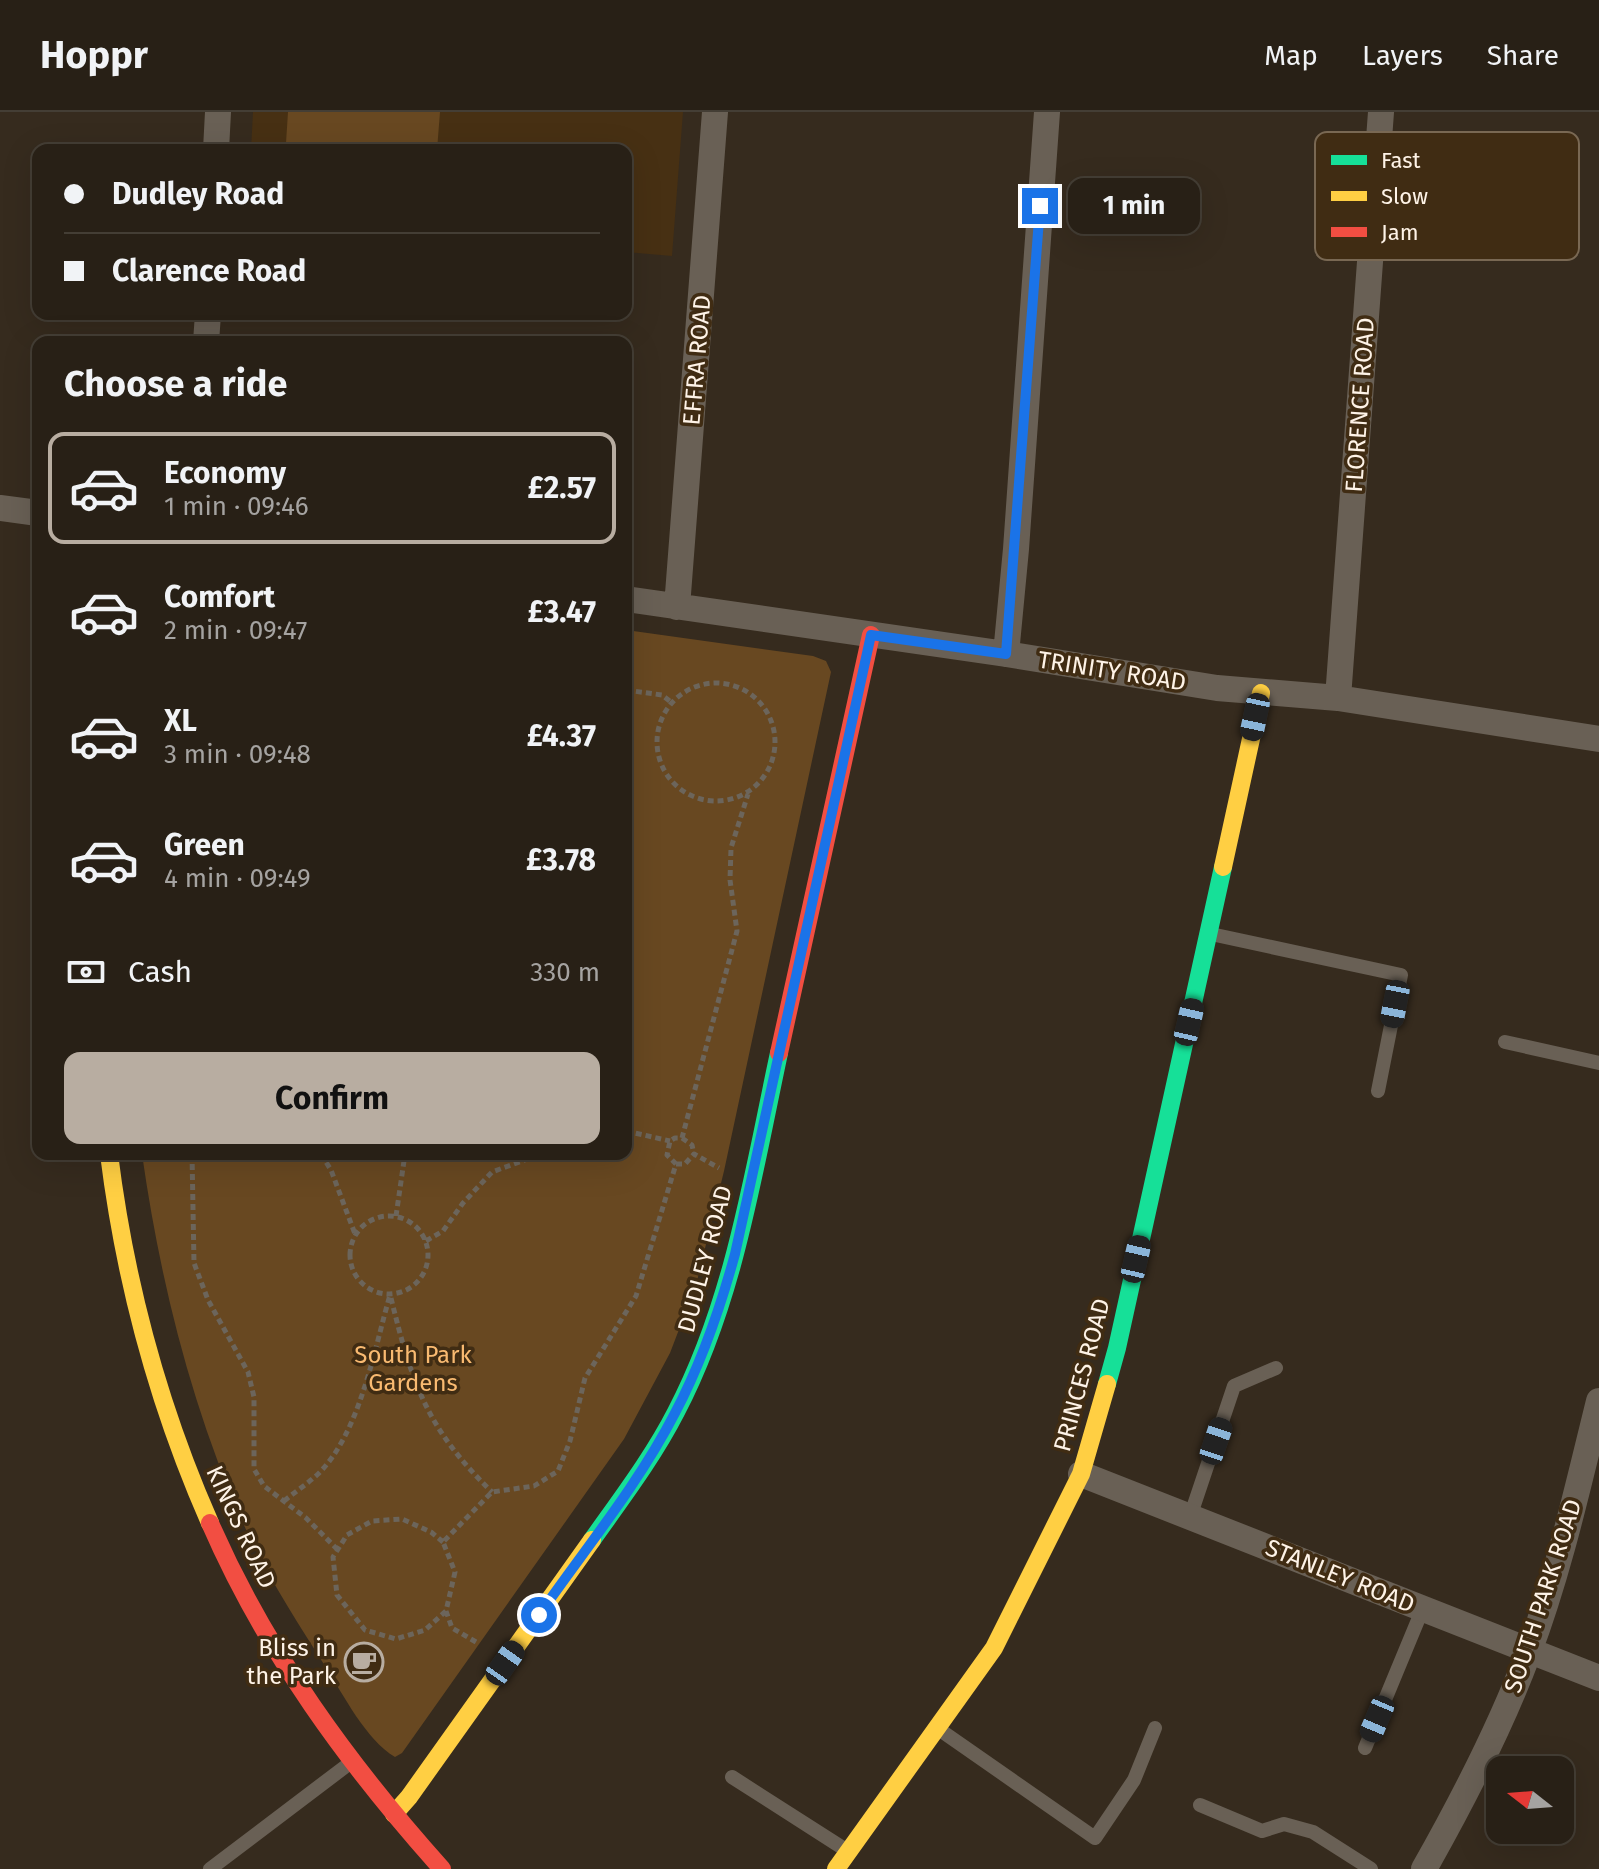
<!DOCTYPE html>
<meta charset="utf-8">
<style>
:root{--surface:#282016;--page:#30281f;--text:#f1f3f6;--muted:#a5a3a1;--line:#443e35;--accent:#b8ada1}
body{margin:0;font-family:"Fira Sans",sans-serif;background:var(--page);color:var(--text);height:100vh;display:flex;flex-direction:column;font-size:30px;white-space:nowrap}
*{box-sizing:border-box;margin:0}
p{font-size:26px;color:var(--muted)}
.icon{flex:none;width:44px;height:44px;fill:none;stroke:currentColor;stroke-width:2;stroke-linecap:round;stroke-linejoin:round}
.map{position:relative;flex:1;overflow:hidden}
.details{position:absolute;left:32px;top:224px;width:600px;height:824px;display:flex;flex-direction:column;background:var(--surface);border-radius:16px;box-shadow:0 8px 32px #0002,0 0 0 2px var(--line)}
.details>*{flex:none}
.top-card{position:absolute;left:32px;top:32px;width:600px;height:176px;border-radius:16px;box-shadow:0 8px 32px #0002,0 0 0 2px var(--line);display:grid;align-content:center;height:176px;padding:0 32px;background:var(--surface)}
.needle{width:52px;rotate:287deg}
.fabs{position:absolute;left:1486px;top:1644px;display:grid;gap:16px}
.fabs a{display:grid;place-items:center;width:88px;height:88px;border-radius:16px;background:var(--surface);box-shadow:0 8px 32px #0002,0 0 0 2px var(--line);font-size:40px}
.end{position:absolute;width:36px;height:36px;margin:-18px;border:10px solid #1a73e8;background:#fff;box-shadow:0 0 0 4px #fff}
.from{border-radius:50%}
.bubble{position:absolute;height:56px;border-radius:16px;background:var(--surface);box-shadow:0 8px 32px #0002,0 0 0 2px var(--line);font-size:26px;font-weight:700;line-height:56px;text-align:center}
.car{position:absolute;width:24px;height:48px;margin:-24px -12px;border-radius:10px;box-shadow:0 0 6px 2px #0007;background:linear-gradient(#222 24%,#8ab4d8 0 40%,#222 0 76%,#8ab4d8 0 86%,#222 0)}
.top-card b{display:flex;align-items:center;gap:28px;height:76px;font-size:30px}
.top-card b+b{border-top:2px solid var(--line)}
.top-card i{width:20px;height:20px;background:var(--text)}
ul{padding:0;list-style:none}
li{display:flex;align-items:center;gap:24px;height:112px;margin:0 16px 12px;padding:0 16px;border:4px solid transparent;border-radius:16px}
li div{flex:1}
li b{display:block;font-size:30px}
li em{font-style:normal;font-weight:700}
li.selected{border-color:var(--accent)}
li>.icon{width:72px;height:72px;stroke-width:1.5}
h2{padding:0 32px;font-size:36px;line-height:96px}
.pay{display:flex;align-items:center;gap:20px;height:88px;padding:0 32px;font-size:30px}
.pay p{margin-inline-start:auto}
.button{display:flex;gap:16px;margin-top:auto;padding:16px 32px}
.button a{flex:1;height:92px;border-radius:16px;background:var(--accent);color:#111;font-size:32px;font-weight:700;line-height:92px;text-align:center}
header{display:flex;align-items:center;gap:48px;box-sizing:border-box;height:112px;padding:0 40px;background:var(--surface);border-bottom:2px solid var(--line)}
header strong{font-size:38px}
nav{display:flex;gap:44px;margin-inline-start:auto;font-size:28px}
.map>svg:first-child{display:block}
.built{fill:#473013}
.green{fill:#684821}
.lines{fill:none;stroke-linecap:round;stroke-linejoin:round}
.path{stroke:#6c655b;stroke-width:5;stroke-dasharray:6 4;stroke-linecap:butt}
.lane{stroke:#696055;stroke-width:14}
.street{stroke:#696055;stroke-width:26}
.fast{stroke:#16e098;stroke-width:18}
.slow{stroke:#ffcf43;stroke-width:18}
.jam{stroke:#f24e42;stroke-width:18}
.route{stroke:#1a73e8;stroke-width:10}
.labels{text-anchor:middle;stroke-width:7;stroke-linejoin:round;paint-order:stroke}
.street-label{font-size:24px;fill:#fef3e7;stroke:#402c13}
.park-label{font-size:24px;fill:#f9ba71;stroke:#402c13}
.poi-label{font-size:24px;fill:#fef3e7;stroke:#402c13;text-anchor:end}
.key{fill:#402c13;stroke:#796853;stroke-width:2}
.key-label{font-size:22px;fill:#fef3e7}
</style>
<header>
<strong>Hoppr</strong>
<nav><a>Map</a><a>Layers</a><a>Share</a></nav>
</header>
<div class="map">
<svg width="1599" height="1757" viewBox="0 0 1599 1757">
<rect width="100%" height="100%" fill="#362b1e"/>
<path class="built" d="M253 0H683L672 144 626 140V38H251Z"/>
<path class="green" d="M288 0H440L437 38H374L286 31Z
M626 518 813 544 826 549 831 560 724 1059 696 1173 670 1241 624 1327 402 1641 395 1645C366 1628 343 1582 325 1554 296 1508 265 1461 243 1411 191 1294 160 1168 142 1042H626Z"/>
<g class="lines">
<path class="path" d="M657 630a59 59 0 1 1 118 0a59 59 0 1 1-118 0Z
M626 578 662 583 671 590
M626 1019 670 1029
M682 1026 692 1033 694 1042
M192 1042 194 1151 208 1188 248 1260 254 1285V1357L264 1374 306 1406 338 1438
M321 1042 331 1058 355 1122
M676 1052H685L694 1042 719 1056
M350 1143a39 39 0 1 1 78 0a39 39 0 1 1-78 0Z
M396 1104 405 1042
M426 1129 443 1119 463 1091 492 1060 541 1042
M391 1186C412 1272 427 1317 492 1380
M284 1389C295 1380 307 1372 318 1362 360 1321 374 1238 390 1183
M443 1430 431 1420 402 1407 372 1409 347 1423 333 1445 337 1483 365 1518 396 1527 425 1518 446 1499
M476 1530 452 1516 446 1499 455 1460 443 1430 492 1380 534 1374 558 1359 570 1329 585 1266 636 1184 676 1052 667 1043 670 1029 675 1026H682L737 819 730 768 731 736 748 682"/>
<path class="lane" d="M1211 822 1401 863 1378 979
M1505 930 1599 951
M1190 1405 1234 1274 1276 1256
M940 1618 1095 1726 1134 1668 1155 1616
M1365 1636 1423 1496
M732 1665 846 1738
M1200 1693 1262 1719 1284 1712 1313 1720 1371 1757
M210 1757 350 1651"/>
<path class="street" d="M216 38 218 0
M206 230 208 202
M0 396 38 401
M626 487 1006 542 1217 576 1338 586 1599 627
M677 495 715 0
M1006 542 1016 437 1047 0
M1338 586 1381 0
M1081 1362 1599 1566
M1424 1757C1463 1688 1500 1617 1528 1542 1559 1460 1578 1374 1599 1289"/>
<path class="fast" d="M1107 1272 1117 1236 1223 755
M592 1428C621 1387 653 1345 676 1300 734 1189 753 1062 779 941"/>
<path class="slow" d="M1223 755 1261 581
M109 1042C125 1170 158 1293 210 1411
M394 1702 409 1685 592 1428
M836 1757 994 1536 1081 1362 1107 1272"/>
<path class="jam" d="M779 941 871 523
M210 1411C266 1540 349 1653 442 1757"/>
</g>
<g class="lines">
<path class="route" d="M539 1503C585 1437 638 1373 675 1301 702 1250 720 1197 735 1142L871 523 1006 542 1040 94"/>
</g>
<defs>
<symbol id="cafe-ring" viewBox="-11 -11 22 22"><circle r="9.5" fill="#402c13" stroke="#b8ada1" stroke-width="1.5"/><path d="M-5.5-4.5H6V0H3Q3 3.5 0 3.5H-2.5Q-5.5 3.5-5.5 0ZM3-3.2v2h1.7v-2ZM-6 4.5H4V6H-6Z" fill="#b8ada1"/></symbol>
</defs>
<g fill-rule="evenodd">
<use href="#cafe-ring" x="342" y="1528" width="44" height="44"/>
</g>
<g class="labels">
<g class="street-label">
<text transform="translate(697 248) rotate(-85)" y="8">EFFRA ROAD</text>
<text transform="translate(1360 293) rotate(-86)" y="8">FLORENCE ROAD</text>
<text transform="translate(1112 559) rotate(9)" y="8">TRINITY ROAD</text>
<text transform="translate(705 1147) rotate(-75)" y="8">DUDLEY ROAD</text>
<text transform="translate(1082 1263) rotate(-75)" y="8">PRINCES ROAD</text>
<text transform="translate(241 1415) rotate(65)" y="8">KINGS ROAD</text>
<text transform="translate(1340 1464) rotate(22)" y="8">STANLEY ROAD</text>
<text transform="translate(1543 1484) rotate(-72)" y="8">SOUTH PARK ROAD</text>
</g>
<g class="park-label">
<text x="413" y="1251">South Park<tspan x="413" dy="28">Gardens</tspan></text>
</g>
<g class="poi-label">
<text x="336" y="1544">Bliss in<tspan x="336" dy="28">the Park</tspan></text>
</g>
</g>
<rect x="1315" y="20" width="264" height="128" rx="12" class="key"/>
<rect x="1331" y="43" width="36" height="10" fill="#16e098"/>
<rect x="1331" y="79" width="36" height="10" fill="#ffcf43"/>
<rect x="1331" y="115" width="36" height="10" fill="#f24e42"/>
<g class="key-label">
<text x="1381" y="56">Fast</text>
<text x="1381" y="92">Slow</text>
<text x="1381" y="128">Jam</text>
</g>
</svg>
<div class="fabs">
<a><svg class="needle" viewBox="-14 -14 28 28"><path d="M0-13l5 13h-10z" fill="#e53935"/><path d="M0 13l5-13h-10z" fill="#a5a3a1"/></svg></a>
</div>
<i class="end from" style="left:539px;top:1503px"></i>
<i class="end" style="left:1040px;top:94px"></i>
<div class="bubble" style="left:1068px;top:66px;width:132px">1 min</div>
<i class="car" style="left:1255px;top:605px;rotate:192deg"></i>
<i class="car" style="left:1395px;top:892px;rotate:191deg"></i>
<i class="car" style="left:1189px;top:910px;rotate:13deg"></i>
<i class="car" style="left:1136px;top:1147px;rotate:13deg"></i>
<i class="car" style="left:1216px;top:1329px;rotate:19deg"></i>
<i class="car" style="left:505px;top:1551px;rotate:35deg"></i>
<i class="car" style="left:1377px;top:1607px;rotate:203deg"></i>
<div class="top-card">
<b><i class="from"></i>Dudley Road</b>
<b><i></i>Clarence Road</b>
</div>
<section class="details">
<h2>Choose a ride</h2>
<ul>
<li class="selected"><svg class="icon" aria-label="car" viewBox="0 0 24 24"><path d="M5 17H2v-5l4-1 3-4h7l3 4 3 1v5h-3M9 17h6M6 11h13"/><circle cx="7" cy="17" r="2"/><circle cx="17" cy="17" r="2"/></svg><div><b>Economy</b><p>1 min · 09:46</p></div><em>£2.57</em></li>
<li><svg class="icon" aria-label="car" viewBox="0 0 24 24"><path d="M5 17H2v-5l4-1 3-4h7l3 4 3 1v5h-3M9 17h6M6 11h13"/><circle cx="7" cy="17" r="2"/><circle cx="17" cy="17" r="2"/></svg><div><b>Comfort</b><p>2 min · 09:47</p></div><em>£3.47</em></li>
<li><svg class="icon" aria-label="car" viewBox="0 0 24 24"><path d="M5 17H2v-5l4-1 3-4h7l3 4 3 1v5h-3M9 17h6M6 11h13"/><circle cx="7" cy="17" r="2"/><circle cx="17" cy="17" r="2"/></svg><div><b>XL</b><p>3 min · 09:48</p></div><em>£4.37</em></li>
<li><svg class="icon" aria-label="car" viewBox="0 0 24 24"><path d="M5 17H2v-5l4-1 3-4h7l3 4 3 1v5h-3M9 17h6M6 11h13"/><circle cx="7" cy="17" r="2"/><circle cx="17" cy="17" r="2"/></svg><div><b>Green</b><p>4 min · 09:49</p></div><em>£3.78</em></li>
</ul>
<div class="pay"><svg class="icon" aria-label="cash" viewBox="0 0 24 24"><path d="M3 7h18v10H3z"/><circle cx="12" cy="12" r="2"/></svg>Cash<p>330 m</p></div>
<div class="button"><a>Confirm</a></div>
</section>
</div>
